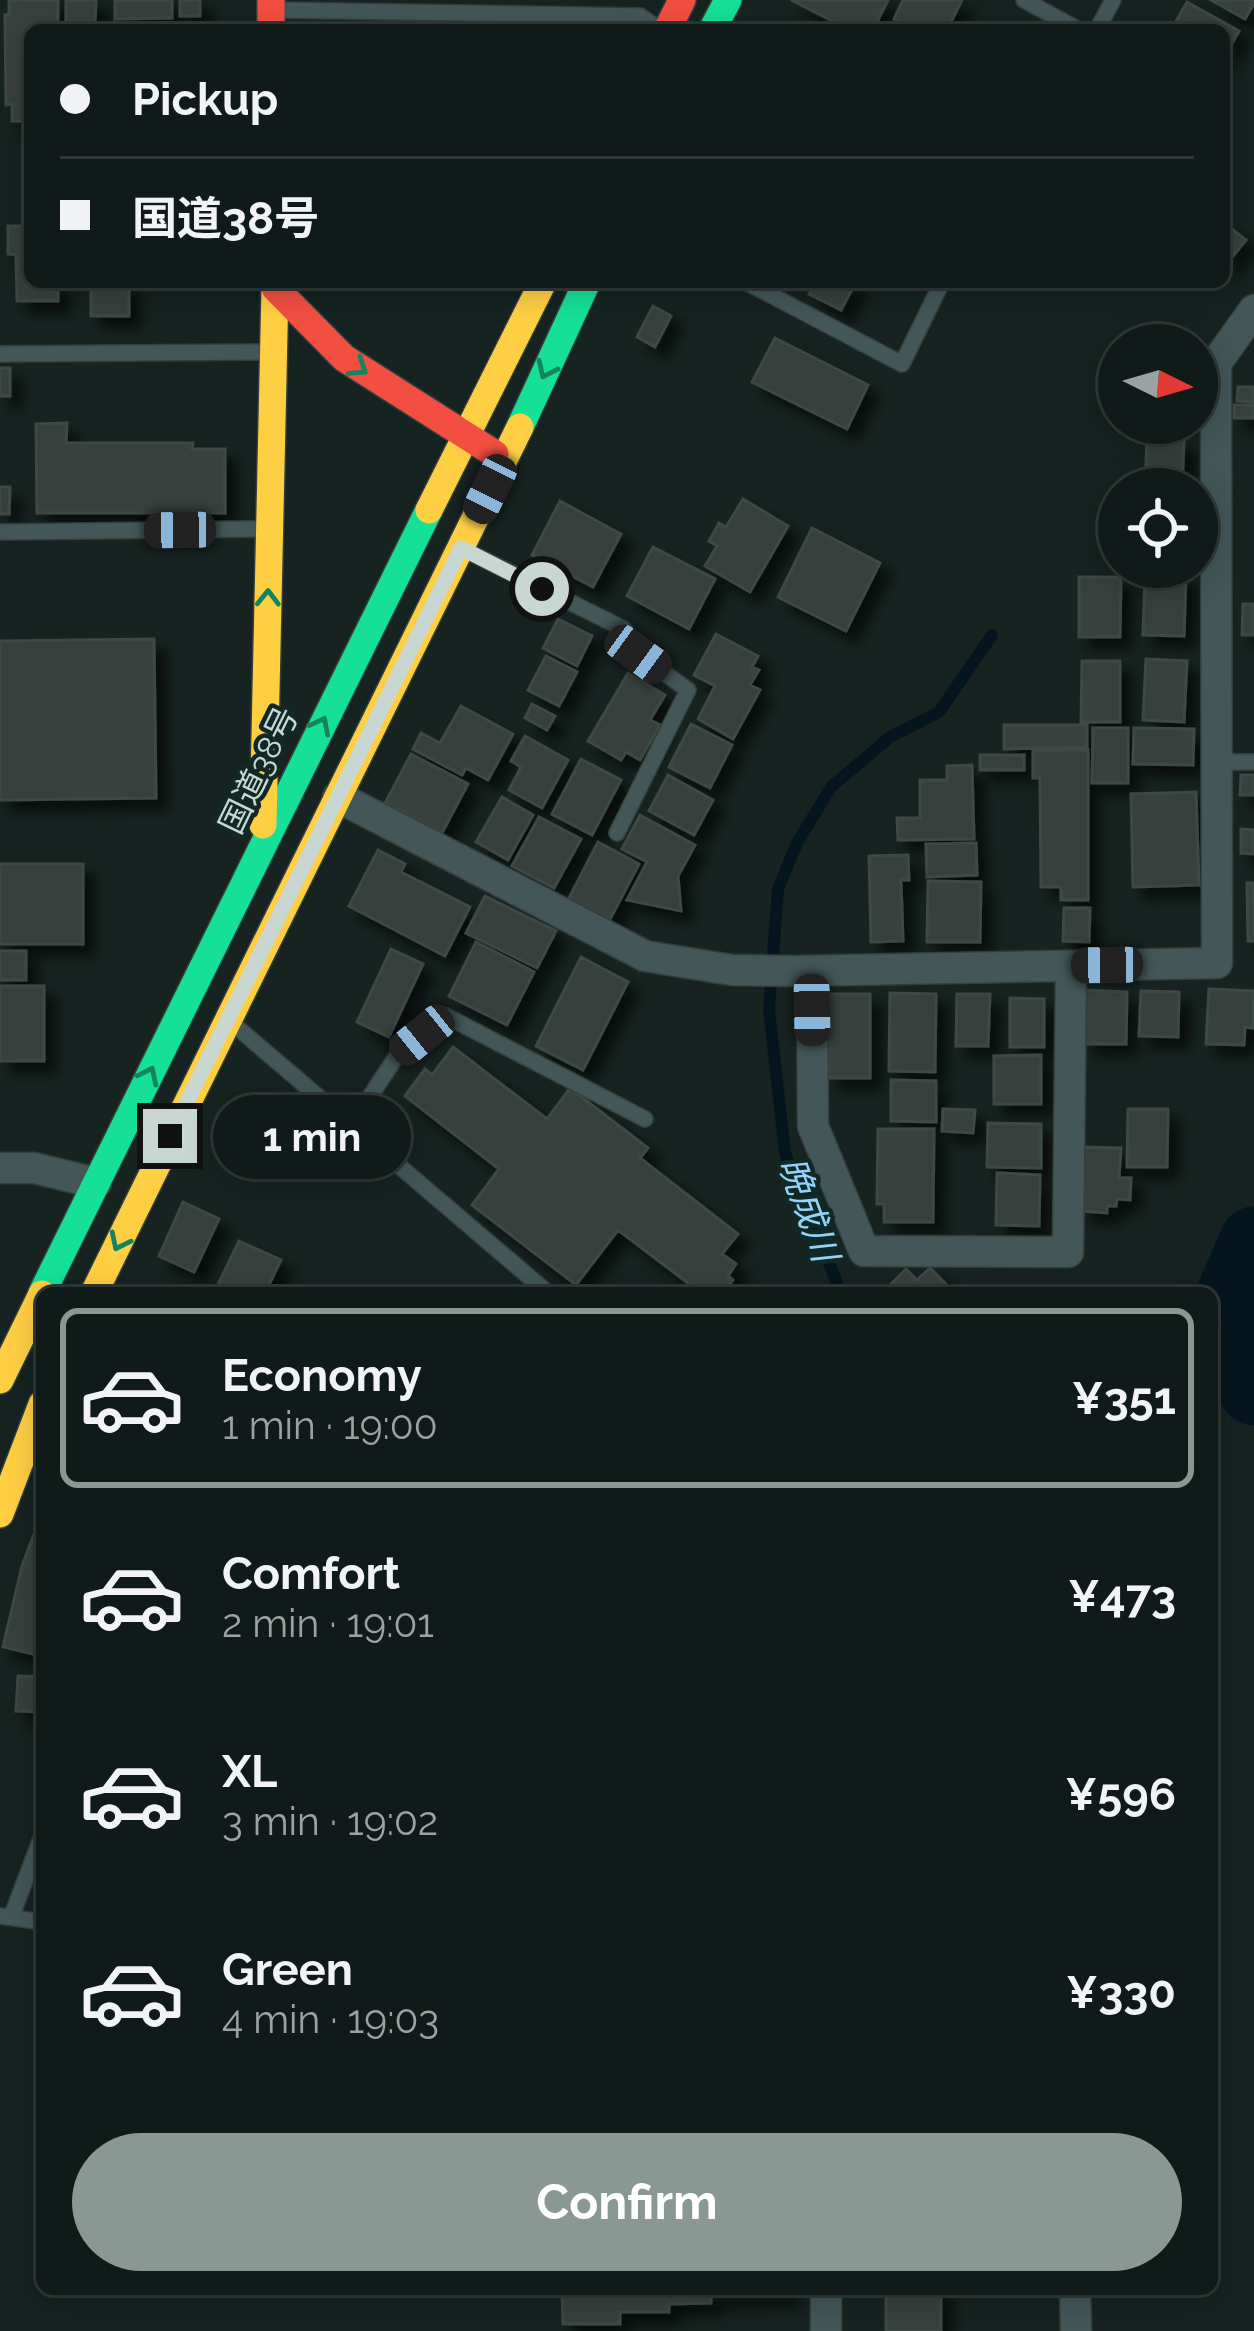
<!DOCTYPE html>
<meta charset="utf-8">
<style>
:root{--surface:#101a18;--page:#1e2725;--text:#f1f3f6;--muted:#9ca1a2;--line:#303837;--accent:#8a9894}
body{margin:0;font-family:Raleway,"Noto Sans JP",sans-serif;background:var(--page);color:var(--text);height:100vh;display:flex;flex-direction:column;font-size:45px;white-space:nowrap}
*{box-sizing:border-box;margin:0}
p{font-size:39px;color:var(--muted)}
.icon{flex:none;width:66px;height:66px;fill:none;stroke:currentColor;stroke-width:2;stroke-linecap:round;stroke-linejoin:round}
.map{position:relative;flex:1;overflow:hidden}
.drawer{position:absolute;left:36px;top:1287px;width:1182px;height:1008px;display:flex;flex-direction:column;background:var(--surface);border-radius:18px;box-shadow:0 6px 30px #0003,0 0 0 3px var(--line)}
.drawer>*{flex:none}
.guide{position:absolute;left:24px;top:24px;width:1206px;height:264px;border-radius:18px;box-shadow:0 6px 30px #0003,0 0 0 3px var(--line);display:grid;align-content:center;height:264px;padding:0 36px;background:var(--surface)}
.needle{width:78px;rotate:95deg}
.buttons{position:absolute;left:1098px;top:324px;display:grid;gap:24px}
.buttons a{display:grid;place-items:center;width:120px;height:120px;border-radius:50%;background:var(--surface);box-shadow:0 6px 30px #0003,0 0 0 3px var(--line);font-size:60px}
.end{position:absolute;width:54px;height:54px;margin:-27px;border:15px solid #c9d7d3;background:#111;box-shadow:0 0 0 6px #111}
.from{border-radius:50%}
.bubble{position:absolute;height:84px;border-radius:42px;background:var(--surface);box-shadow:0 6px 30px #0003,0 0 0 3px var(--line);font-size:39px;font-weight:700;line-height:84px;text-align:center}
.car{position:absolute;width:36px;height:72px;margin:-36px -18px;border-radius:15px;box-shadow:0 0 9px 3px #0007;background:linear-gradient(#222 24%,#8ab4d8 0 40%,#222 0 76%,#8ab4d8 0 86%,#222 0)}
.guide b{display:flex;align-items:center;gap:42px;height:114px;font-size:45px}
.guide b+b{border-top:3px solid var(--line)}
.guide i{width:30px;height:30px;background:var(--text)}
ul{padding:21px 0 0;list-style:none}
li{display:flex;align-items:center;gap:36px;height:180px;margin:0 24px 18px;padding:0 12px;border:6px solid transparent;border-radius:18px}
li div{flex:1}
li b{display:block;font-size:45px}
li em{font-style:normal;font-weight:700}
li.current{border-color:var(--accent)}
li>.icon{width:108px;height:108px;stroke-width:1.5}
.button{display:flex;gap:24px;margin-top:auto;padding:24px 36px}
.button a{flex:1;height:138px;border-radius:72px;background:var(--accent);color:#fff;font-size:48px;font-weight:700;line-height:138px;text-align:center}
.map>svg:first-child{display:block}
.lines{fill:none;stroke-linecap:round;stroke-linejoin:round}
.stream{stroke:#05151f;stroke-width:12}
.river{stroke:#05151f;stroke-width:69}
.building{fill:#37413d;stroke:#3e4844;stroke-width:3;filter:url(#shadow)}
.lane-casing{stroke:#333f3c;stroke-width:18}
.street-casing{stroke:#333f3c;stroke-width:33}
.fast-casing{stroke:#333f3c;stroke-width:30}
.slow-casing{stroke:#333f3c;stroke-width:30}
.jam-casing{stroke:#333f3c;stroke-width:30}
.lane{stroke:#435758;stroke-width:15}
.street{stroke:#435758;stroke-width:30}
.fast{stroke:#16e098;stroke-width:27}
.slow{stroke:#ffcf43;stroke-width:27}
.jam{stroke:#f24e42;stroke-width:27}
.oneway{stroke:#14845e}
.route{stroke:#c9d7d3;stroke-width:15}
.labels{text-anchor:middle;stroke-width:9;stroke-linejoin:round;paint-order:stroke}
.street-label{font-size:33px;fill:#c9d7d3;stroke:#112824}
.water-label{font-size:36px;font-style:italic;fill:#91d3fd;stroke:#112824}
</style>
<div class="map">
<svg width="1254" height="2331" viewBox="0 0 1254 2331">
<defs>
<filter id="shadow"><feDropShadow dx="11" dy="11" stdDeviation="6" flood-color="#0009"/></filter>
</defs>
<rect width="100%" height="100%" fill="#162320"/>
<g class="lines">
<path class="stream" d="M841 1293 785 1153 769 1009 778 889 797 843 831 787 890 737 939 712 992 635
M1212 1311 1225 1308"/>
<path class="river" d="M1254 1241 1225 1308 1243 1376 1254 1391"/>
</g>
<path class="building" d="M9 0H58V30H30V121H12V104L6 105 5 15H9Z
M66 0H96L95 22H66Z
M115 0H172V18L115 19Z
M180 0H200V16H180Z
M791 0H888L873 30H850Z
M903 0H962L947 30H915L894 19Z
M1211 0H1254V3L1245 19Z
M1187 2 1239 31 1224 57V30H1171Z
M556 21V30H504V22Z
M416 22V30H323V23Z
M1224 223 1246 240 1224 267Z
M8 226H30V282H58V301H17L16 255 8 254Z
M91 282H129V316H91Z
M816 282H856L841 310 809 294Z
M653 306 671 316 655 347 637 337Z
M775 338 868 385 847 429 752 382Z
M0 368H10V396H0Z
M1238 387H1254V402L1237 401Z
M1234 405H1254V418H1234Z
M67 423 66 443H193L192 449H225V513H37L36 424Z
M1147 440 1184 441 1182 489H1145Z
M0 487H10L9 514H0Z
M743 499 788 526 750 592 705 566 717 546 709 541 719 523 726 527Z
M560 501 621 534 593 587 532 555Z
M812 528 880 563 846 631 778 597Z
M653 547 715 579 689 629 627 596Z
M1145 575 1186 576 1184 636 1143 635Z
M1079 577H1121L1120 637H1079Z
M1243 604H1254V635H1242Z
M558 619 592 636 577 666 543 648Z
M716 634 758 656 752 667 759 670 750 685 760 690 733 739 698 719 715 686 694 675Z
M154 639 156 798 0 800V641Z
M546 656 577 672 559 706 528 690Z
M1146 659 1187 661 1184 722 1143 720Z
M1082 661H1120V722H1081Z
M628 673 665 695 650 720 660 725 640 760 626 752 621 760 588 741Z
M532 704 555 716 547 730 525 718Z
M461 706 513 734 488 780 466 768 462 775 413 749 421 733 440 743Z
M691 724 732 745 710 788 669 767Z
M1004 725H1087V747L1004 749Z
M1093 728H1128V783H1092Z
M1134 728 1194 729 1193 765 1133 764Z
M525 736 568 760 542 808 509 790 521 767 511 761Z
M1033 750H1088V900H1061V887H1041L1040 778H1033Z
M411 754 468 784 442 833 385 803Z
M980 755H1024V770H980Z
M581 759 621 780 592 835 552 814Z
M972 765 974 839 898 840 897 818H920V780H947V766Z
M668 775 713 800 694 835 649 811Z
M1241 775H1254V795H1240Z
M1196 792 1199 885 1133 887 1131 794Z
M502 797 533 815 508 860 476 842Z
M640 815 695 845 678 876 681 911 627 900 647 862 622 849Z
M539 817 581 839 554 888 512 866Z
M1241 829 1254 830V854L1241 853Z
M598 842 639 864 609 921 568 900Z
M976 843 977 875 927 877 926 844Z
M378 850 405 864 401 872 470 907 445 956 349 906Z
M908 855 909 880H901L903 941 871 942 869 856Z
M0 864H83V944H0Z
M928 881 981 882 980 942H927Z
M1247 883H1254V941H1248Z
M485 896 556 931 537 968 466 933Z
M1064 908H1090L1089 942 1063 941Z
M476 942 534 972 507 1025 449 996Z
M391 949 423 964 389 1037 357 1022Z
M0 951H26V980H0Z
M581 957 628 982 583 1070 536 1046Z
M0 986H44V1061H0Z
M1209 989 1254 991 1253 1028 1245 1027 1244 1045 1206 1044Z
M1085 990 1127 992 1126 1044H1085Z
M1141 991 1179 992 1178 1037 1139 1036Z
M890 993 936 994 935 1072 889 1071Z
M829 994H870V1078H829Z
M957 994H990L988 1046H956Z
M1010 998 1044 999V1047H1010Z
M453 1047 547 1119 570 1088 648 1148 640 1158 738 1234 722 1254 736 1264 728 1276 733 1280 723 1293H701L618 1230 576 1285 472 1205 499 1169 405 1096 425 1069 432 1075Z
M1041 1055V1104H994V1056Z
M891 1080 936 1081V1122L891 1121Z
M943 1109 975 1110 973 1133 942 1131Z
M1128 1109H1168L1167 1167H1127Z
M988 1123 1041 1124V1168L987 1167Z
M878 1129H934L933 1222H884V1204H877Z
M1084 1147 1121 1148 1119 1178H1131L1130 1200 1117 1199 1116 1206H1107V1213L1081 1211Z
M997 1173 1040 1175 1039 1226 996 1225Z
M183 1202 219 1219 194 1272 159 1256Z
M239 1241 281 1260 265 1293H214Z
M930 1268 955 1293H896L889 1286 906 1269 917 1280Z
M36 1529 42 1531V1656L3 1647 22 1566Z
M18 1676 42 1677V1712L16 1711Z
M562 2289H788V2295L711 2296V2303L669 2304V2312H620V2324H563Z
M886 2289H941V2331H886Z"/>
<g class="lines">
<defs>
<path id="lane" d="M1024 0 1079 30
M274 10 640 16 655 26
M1097 30 1113 0
M746 282 902 364 942 282
M0 354 261 352
M0 532 261 529
M469 552 624 629 638 654 688 690 617 833
M1216 762H1254
M239 1029 548 1293
M352 1124 398 1054 446 1016 645 1119
M12 1915 42 1836
M0 1916 42 1922"/>
<path id="street" d="M338 797 645 956 732 970 796 971 1217 963 1216 363 1254 310
M812 971 813 1126 864 1251 1068 1252 1071 966
M0 1168H34L96 1183
M826 2289V2331
M1075 2289 1076 2331"/>
<path id="fast" d="M712 30 728 0
M520 427 587 282
M42 1293 429 510"/>
<path id="slow" d="M429 510 543 282
M263 825 275 288
M94 1293 520 427
M0 1380 42 1294
M0 1514 42 1404"/>
<path id="jam" d="M271 0V30
M667 30 682 0
M275 288 344 358 495 454"/>
</defs>
<use href="#lane" class="lane-casing"/>
<use href="#street" class="street-casing"/>
<use href="#fast" class="fast-casing"/>
<use href="#slow" class="slow-casing"/>
<use href="#jam" class="jam-casing"/>
<use href="#lane" class="lane"/>
<use href="#street" class="street"/>
<use href="#fast" class="fast"/>
<use href="#slow" class="slow"/>
<use href="#jam" class="jam"/>
</g>
<defs><path id="oneway-chevron" d="M-2-3.5L2.5 0L-2 3.5" fill="none" stroke-width="1.6" stroke-linecap="round" stroke-linejoin="round" transform="scale(3)"/></defs>
<g class="oneway">
<use href="#oneway-chevron" transform="translate(359 368) rotate(34)"/>
<use href="#oneway-chevron" transform="translate(546 370) rotate(115)"/>
<use href="#oneway-chevron" transform="translate(268 598) rotate(-89)"/>
<use href="#oneway-chevron" transform="translate(321 725) rotate(-63)"/>
<use href="#oneway-chevron" transform="translate(149 1075) rotate(-64)"/>
<use href="#oneway-chevron" transform="translate(119 1242) rotate(116)"/>
</g>
<g class="lines">
<path class="route" d="M170 1136 461 548 542 589"/>
</g>
<g class="labels">
<g class="street-label">
<text transform="translate(258 770) rotate(-64)" y="12">国道38号</text>
</g>
<g class="water-label">
<text transform="translate(809 1209) rotate(70)" y="13">晩成川</text>
</g>
</g>
</svg>
<div class="buttons">
<a><svg class="needle" viewBox="-14 -14 28 28"><path d="M0-13l5 13h-10z" fill="#e53935"/><path d="M0 13l5-13h-10z" fill="#9ca1a2"/></svg></a>
<a><svg class="icon" aria-label="locate" viewBox="0 0 24 24"><circle cx="12" cy="12" r="6"/><path d="M12 2v4M12 18v4M2 12h4M18 12h4"/></svg></a>
</div>
<i class="end from" style="left:542px;top:589px"></i>
<i class="end" style="left:170px;top:1136px"></i>
<div class="bubble" style="left:213px;top:1095px;width:198px">1 min</div>
<i class="car" style="left:490px;top:489px;rotate:206deg"></i>
<i class="car" style="left:180px;top:530px;rotate:269deg"></i>
<i class="car" style="left:638px;top:654px;rotate:126deg"></i>
<i class="car" style="left:1107px;top:965px;rotate:269deg"></i>
<i class="car" style="left:812px;top:1010px;rotate:179deg"></i>
<i class="car" style="left:422px;top:1035px;rotate:231deg"></i>
<div class="guide">
<b><i class="from"></i>Pickup</b>
<b><i></i>国道38号</b>
</div>
<section class="drawer">
<ul>
<li class="current"><svg class="icon" aria-label="car" viewBox="0 0 24 24"><path d="M5 17H2v-5l4-1 3-4h7l3 4 3 1v5h-3M9 17h6M6 11h13"/><circle cx="7" cy="17" r="2"/><circle cx="17" cy="17" r="2"/></svg><div><b>Economy</b><p>1 min · 19:00</p></div><em>¥351</em></li>
<li><svg class="icon" aria-label="car" viewBox="0 0 24 24"><path d="M5 17H2v-5l4-1 3-4h7l3 4 3 1v5h-3M9 17h6M6 11h13"/><circle cx="7" cy="17" r="2"/><circle cx="17" cy="17" r="2"/></svg><div><b>Comfort</b><p>2 min · 19:01</p></div><em>¥473</em></li>
<li><svg class="icon" aria-label="car" viewBox="0 0 24 24"><path d="M5 17H2v-5l4-1 3-4h7l3 4 3 1v5h-3M9 17h6M6 11h13"/><circle cx="7" cy="17" r="2"/><circle cx="17" cy="17" r="2"/></svg><div><b>XL</b><p>3 min · 19:02</p></div><em>¥596</em></li>
<li><svg class="icon" aria-label="car" viewBox="0 0 24 24"><path d="M5 17H2v-5l4-1 3-4h7l3 4 3 1v5h-3M9 17h6M6 11h13"/><circle cx="7" cy="17" r="2"/><circle cx="17" cy="17" r="2"/></svg><div><b>Green</b><p>4 min · 19:03</p></div><em>¥330</em></li>
</ul>
<div class="button"><a>Confirm</a></div>
</section>
</div>
